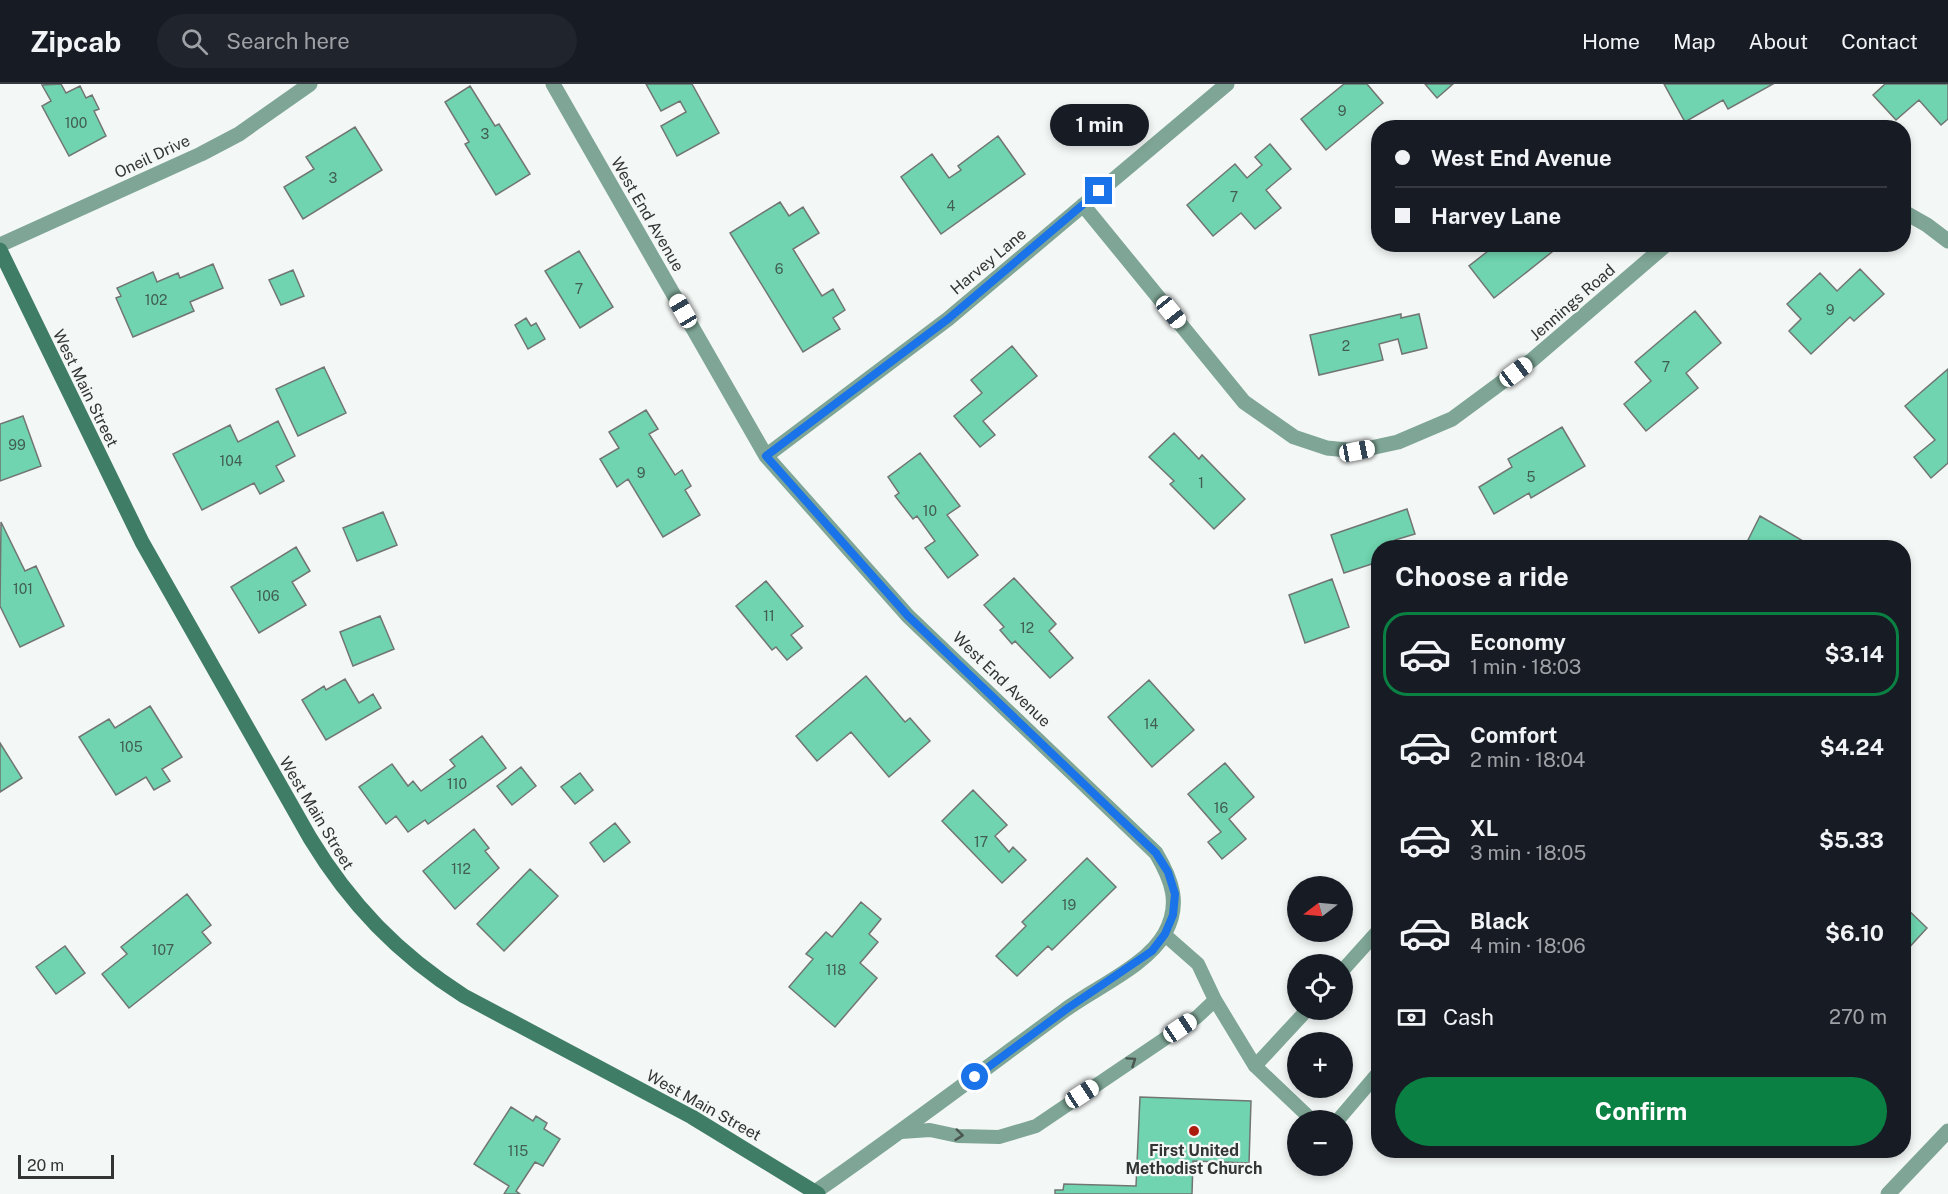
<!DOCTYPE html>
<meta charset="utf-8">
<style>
:root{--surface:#171b24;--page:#20242c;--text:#f1f3f6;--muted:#9ea1a6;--line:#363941;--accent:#0b8043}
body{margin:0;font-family:"Public Sans",sans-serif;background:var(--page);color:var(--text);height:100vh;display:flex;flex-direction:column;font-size:22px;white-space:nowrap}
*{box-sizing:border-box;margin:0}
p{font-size:20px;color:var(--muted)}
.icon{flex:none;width:33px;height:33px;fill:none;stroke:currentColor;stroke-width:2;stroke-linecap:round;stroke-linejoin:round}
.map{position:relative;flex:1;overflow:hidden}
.sheet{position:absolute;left:1371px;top:456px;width:540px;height:618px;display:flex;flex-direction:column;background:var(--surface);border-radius:24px;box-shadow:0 3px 9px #0003}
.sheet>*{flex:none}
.banner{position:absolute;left:1371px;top:36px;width:540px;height:132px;border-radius:24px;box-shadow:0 3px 9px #0003;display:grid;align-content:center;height:132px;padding:0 24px;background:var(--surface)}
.needle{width:39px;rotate:254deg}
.fabs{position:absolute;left:1287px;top:792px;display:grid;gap:12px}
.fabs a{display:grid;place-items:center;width:66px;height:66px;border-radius:50%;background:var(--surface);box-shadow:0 3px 9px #0003;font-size:30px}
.scale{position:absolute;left:18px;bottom:15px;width:96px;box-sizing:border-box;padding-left:6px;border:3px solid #333534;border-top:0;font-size:16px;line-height:21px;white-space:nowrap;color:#333534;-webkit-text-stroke:4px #f3f7f5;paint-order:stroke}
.end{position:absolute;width:27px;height:27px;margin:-14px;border:8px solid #1a73e8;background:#fff;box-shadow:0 0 0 3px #fff}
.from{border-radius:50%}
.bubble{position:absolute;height:42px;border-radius:21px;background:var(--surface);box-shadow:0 3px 9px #0003;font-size:20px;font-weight:700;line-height:42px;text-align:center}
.car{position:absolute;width:18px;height:36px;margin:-18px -9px;border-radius:8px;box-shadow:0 0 4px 2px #0007;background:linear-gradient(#fff 24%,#345 0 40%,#fff 0 76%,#345 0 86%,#fff 0)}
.banner b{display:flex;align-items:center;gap:21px;height:57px;font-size:22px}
.banner b+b{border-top:2px solid var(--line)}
.banner i{width:15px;height:15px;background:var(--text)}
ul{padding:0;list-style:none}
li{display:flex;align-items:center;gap:18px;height:84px;margin:0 12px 9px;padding:0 12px;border:3px solid transparent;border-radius:24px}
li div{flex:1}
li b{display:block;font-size:22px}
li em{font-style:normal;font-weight:700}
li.active{border-color:var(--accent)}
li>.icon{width:54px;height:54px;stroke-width:1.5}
h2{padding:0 24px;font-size:27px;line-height:72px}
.pay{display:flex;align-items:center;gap:15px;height:66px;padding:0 24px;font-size:22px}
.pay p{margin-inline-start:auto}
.primary-button{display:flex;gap:12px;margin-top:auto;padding:12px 24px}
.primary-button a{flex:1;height:69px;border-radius:36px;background:var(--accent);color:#fff;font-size:24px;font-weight:700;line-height:69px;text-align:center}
header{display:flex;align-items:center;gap:36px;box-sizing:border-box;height:84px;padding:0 30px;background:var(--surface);border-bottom:2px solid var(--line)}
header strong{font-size:28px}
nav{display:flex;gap:33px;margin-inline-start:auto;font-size:21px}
.search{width:420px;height:54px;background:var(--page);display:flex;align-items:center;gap:15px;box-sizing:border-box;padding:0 21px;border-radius:33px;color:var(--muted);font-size:22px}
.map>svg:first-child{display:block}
.building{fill:#6fd4af;stroke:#717573;stroke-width:1.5}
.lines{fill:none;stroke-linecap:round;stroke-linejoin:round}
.lane{stroke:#7ea595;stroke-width:14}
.street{stroke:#7ea595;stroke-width:15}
.secondary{stroke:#3f7d67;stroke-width:15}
.oneway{stroke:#4a5751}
.route{stroke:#1a73e8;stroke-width:8}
.poi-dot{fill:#ac1c0e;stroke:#f3f7f5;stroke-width:2}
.labels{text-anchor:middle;stroke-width:4.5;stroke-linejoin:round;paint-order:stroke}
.number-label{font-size:14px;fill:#425d53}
.street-label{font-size:16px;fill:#333534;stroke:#f3f7f5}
.poi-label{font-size:16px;font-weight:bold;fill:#333534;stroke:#f3f7f5}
</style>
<header>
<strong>Zipcab</strong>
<div class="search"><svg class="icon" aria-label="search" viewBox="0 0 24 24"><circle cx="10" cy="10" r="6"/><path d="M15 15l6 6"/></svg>Search here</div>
<nav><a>Home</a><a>Map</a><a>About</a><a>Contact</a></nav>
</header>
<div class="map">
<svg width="1948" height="1110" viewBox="0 0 1948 1110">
<rect width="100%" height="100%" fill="#f3f7f5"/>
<path class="building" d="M61 0 66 9 80 2 86 14 92 11 99 25 94 27 106 52 69 72 42 22 51 17 42 1Z
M646 0H692L719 49 677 72 661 42 686 28 680 17 661 27Z
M1344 0H1367L1383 19 1326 66 1301 35Z
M1425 0H1453L1437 14Z
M1664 0H1773L1728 25 1723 16 1685 38Z
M1885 0H1948V35L1941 41 1919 16 1896 36 1873 11Z
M470 2 495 42 499 40 530 90 496 111 465 60 469 58 445 18Z
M355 43 382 86 303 135 284 103 314 85 306 73Z
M998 52 1025 90 941 150 901 93 932 70 949 94 961 86 958 82Z
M1270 60 1291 85 1266 106 1281 124 1255 145 1241 129 1213 152 1187 121 1235 80 1247 94 1262 81 1255 73Z
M780 118 789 132 803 123 819 149 793 165 822 212 833 205 845 226 833 234 840 245 803 268 730 149Z
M1497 160H1562L1494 214 1469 182Z
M579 167 613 223 580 244 545 187Z
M213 180 223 204 190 218 194 227 133 253 116 214 121 212 117 204 153 188 157 198 178 189 180 194Z
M1860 185 1884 210 1854 237 1850 233 1811 270 1789 247 1801 235 1787 220 1820 189 1837 207Z
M293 186 304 212 281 221 269 196Z
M1695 227 1721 259 1686 289 1698 304 1646 347 1624 320 1651 297 1635 278Z
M1401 230V234L1419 230 1427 264 1402 270 1398 255 1379 260 1383 276 1319 291 1310 251Z
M526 234 531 242 536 239 545 255 528 265 515 241Z
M1012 262 1037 292 983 337 995 351 980 363 954 332 982 309 971 296Z
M324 283 346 329 298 352 276 305Z
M1948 285V379L1931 394 1914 373 1935 356 1905 322Z
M646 326 658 345 649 350 675 391 682 386 691 402 685 406 700 431 663 453 628 395 617 403 600 375 619 364 609 348Z
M23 332 41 382 0 397V340Z
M278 337 295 372 276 382 284 397 260 410 254 399 202 426 173 370 230 341 238 358Z
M1562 343 1585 382 1531 414 1529 409 1494 430 1479 403 1512 383 1508 375Z
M1174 349 1199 375 1202 371 1245 415 1214 445 1170 400 1174 397 1149 373Z
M920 369 960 422 947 431 978 471 948 494 925 464 935 457 917 432 913 435 895 412 899 409 888 393Z
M1407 425 1415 450 1395 456 1398 464H1378V478L1344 489 1331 451Z
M383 428 397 461 357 477 343 444Z
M1760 432 1815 464H1748L1751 458 1748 456Z
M1 438 25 487 36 482 64 542 20 563 0 522Z
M296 463 310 487 292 498 306 521 259 549 231 503Z
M1014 494 1056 540 1049 547 1073 574 1050 594 1015 557 1012 560 1000 546 1004 543 984 521Z
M1332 495 1349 543 1305 559 1289 511Z
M766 497 803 542 791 551 802 564 787 576 776 563 772 566 736 522Z
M380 532 394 565 353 582 340 548Z
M866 592 905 638 910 634 930 657 889 693 851 648 817 677 796 652Z
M345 595 359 619 373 610 381 624 326 656 302 616 324 602 326 606Z
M1149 596 1194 646 1152 683 1108 633Z
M150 622 182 673 162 685 170 697 154 706 146 693 116 711 79 653 109 635 115 644Z
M482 652 506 684 428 740 425 736 408 748 396 732 386 740 359 703 392 680 408 702 413 697 421 707 455 682 450 676Z
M0 659 22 694 0 708Z
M1225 679 1254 713 1229 735 1246 755 1222 775 1208 758 1221 748 1188 710Z
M521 683 536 702 512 721 497 702Z
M580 689 593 706 575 720 561 703Z
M973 706 1007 741 995 752 1009 768 1013 763 1026 776 1002 799 942 737Z
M615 739 630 758 604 778 590 759Z
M474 745 489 764 485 767 499 784 455 825 423 787Z
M1087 774 1116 803 1052 866 1048 862 1017 892 996 872 1026 842 1022 838Z
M530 785 558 812 504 867 477 840Z
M187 810 211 841 202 848 211 859 129 924 102 890 127 870 121 863Z
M861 818 881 835 869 850 878 858 860 879 877 894 835 943 789 903 813 875 806 870 826 848 832 853Z
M1904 822 1927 844 1904 869Z
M65 862 85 889 56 910 36 883Z
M1140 1013 1251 1017 1249 1079 1193 1077 1192 1110H1055V1106H1063L1064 1100 1136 1102Z
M511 1023 533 1037 536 1032 547 1039 544 1045 560 1055 543 1082 535 1078 516 1107 520 1110H504L509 1102 474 1080Z"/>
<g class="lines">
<path class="lane" d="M1165 851 1198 880 1215 916 1255 982 1312 1036
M1342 887 1378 847
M1255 982 1307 926
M1338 1036 1378 989
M901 1048 930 1046 958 1052 999 1053 1036 1042 1197 933 1215 916"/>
<path class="street" d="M553 0 766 372 908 532 1156 769C1172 796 1181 820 1165 849 1148 881 1095 904 1065 926 982 987 900 1049 815 1108
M1083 121 1244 318 1294 353 1327 364 1357 367 1398 358 1452 335 1532 276 1667 160
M1904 128 1927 141 1948 157
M0 161 201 70 239 50 310 0
M766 372 948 235 1227 0
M1888 1110 1948 1047"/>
<path class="secondary" d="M0 166 142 458 310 754C350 820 398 870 464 912L692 1033 818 1110"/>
</g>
<defs><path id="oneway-chevron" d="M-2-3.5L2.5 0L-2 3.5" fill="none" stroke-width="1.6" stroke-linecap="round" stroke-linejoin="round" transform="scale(1.5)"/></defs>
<g class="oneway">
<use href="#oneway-chevron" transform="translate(1132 977) rotate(-34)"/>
<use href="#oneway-chevron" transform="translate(959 1051) rotate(6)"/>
</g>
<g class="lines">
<path class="route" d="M975 993 1068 924 1152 867 1165 850 1173 831 1175 810 1168 788 1156 769 908 532 766 372 948 235 1099 107"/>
</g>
<circle class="poi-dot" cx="1194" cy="1047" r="6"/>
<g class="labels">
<g class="number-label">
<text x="1342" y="32">9</text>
<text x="76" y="44">100</text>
<text x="485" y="55">3</text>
<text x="333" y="99">3</text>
<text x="1234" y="118">7</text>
<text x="951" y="127">4</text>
<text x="779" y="190">6</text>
<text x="579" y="210">7</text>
<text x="156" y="221">102</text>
<text x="1830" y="231">9</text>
<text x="1346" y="267">2</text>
<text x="1666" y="288">7</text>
<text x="17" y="366">99</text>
<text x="231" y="382">104</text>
<text x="641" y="394">9</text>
<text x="1531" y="398">5</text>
<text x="1201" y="404">1</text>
<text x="930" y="432">10</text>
<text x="23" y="510">101</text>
<text x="268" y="517">106</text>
<text x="769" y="537">11</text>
<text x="1027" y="549">12</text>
<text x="1151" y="645">14</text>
<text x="131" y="668">105</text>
<text x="457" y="705">110</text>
<text x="1221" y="729">16</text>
<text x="981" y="763">17</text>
<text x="461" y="790">112</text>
<text x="1069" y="826">19</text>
<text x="163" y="871">107</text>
<text x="836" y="891">118</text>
<text x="518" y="1072">115</text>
</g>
<g class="street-label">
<text transform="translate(152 72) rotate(-25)" y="6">Oneil Drive</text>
<text transform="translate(648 130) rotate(60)" y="6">West End Avenue</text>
<text transform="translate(988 177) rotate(-40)" y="6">Harvey Lane</text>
<text transform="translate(1572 218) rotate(-41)" y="6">Jennings Road</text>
<text transform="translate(86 304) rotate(64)" y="6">West Main Street</text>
<text transform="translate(1002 595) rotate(44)" y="6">West End Avenue</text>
<text transform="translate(317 729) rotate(59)" y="6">West Main Street</text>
<text transform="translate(704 1021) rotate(29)" y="6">West Main Street</text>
</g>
<g class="poi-label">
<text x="1194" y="1072">First United<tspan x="1194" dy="18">Methodist Church</tspan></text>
</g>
</g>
</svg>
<div class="fabs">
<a><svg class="needle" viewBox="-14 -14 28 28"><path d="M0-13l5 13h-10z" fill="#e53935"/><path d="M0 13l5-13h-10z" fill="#9ea1a6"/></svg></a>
<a><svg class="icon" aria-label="locate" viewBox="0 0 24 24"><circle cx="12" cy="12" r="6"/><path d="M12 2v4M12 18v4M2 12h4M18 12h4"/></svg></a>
<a>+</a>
<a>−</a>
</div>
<div class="scale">20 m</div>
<i class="end from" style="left:975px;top:993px"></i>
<i class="end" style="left:1099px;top:107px"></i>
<div class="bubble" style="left:1050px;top:20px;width:99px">1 min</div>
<i class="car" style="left:683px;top:227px;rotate:330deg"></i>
<i class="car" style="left:1171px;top:228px;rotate:141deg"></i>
<i class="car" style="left:1516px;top:288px;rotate:53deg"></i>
<i class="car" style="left:1357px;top:367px;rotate:79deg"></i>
<i class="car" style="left:1180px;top:944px;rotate:56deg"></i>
<i class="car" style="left:1082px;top:1010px;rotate:57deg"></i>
<div class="banner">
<b><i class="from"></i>West End Avenue</b>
<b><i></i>Harvey Lane</b>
</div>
<section class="sheet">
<h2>Choose a ride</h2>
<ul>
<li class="active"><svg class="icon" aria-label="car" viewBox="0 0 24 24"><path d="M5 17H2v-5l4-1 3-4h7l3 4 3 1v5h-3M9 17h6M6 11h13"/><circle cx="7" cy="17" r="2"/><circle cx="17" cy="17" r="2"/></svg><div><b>Economy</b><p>1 min · 18:03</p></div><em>$3.14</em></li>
<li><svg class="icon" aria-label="car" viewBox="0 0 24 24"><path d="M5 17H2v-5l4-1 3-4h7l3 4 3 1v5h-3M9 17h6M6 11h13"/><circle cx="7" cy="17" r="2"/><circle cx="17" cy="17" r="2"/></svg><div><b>Comfort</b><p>2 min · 18:04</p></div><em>$4.24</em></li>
<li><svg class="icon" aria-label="car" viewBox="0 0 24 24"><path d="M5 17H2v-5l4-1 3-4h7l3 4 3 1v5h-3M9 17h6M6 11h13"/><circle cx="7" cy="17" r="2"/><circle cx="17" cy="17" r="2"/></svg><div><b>XL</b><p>3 min · 18:05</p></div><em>$5.33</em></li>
<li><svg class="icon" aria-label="car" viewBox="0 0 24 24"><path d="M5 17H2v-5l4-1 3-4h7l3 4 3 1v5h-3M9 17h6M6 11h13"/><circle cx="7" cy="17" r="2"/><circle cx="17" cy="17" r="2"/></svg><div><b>Black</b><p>4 min · 18:06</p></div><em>$6.10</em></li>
</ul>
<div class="pay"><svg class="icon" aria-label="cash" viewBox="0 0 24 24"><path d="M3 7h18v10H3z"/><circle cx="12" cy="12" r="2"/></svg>Cash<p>270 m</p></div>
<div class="primary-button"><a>Confirm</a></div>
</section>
</div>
